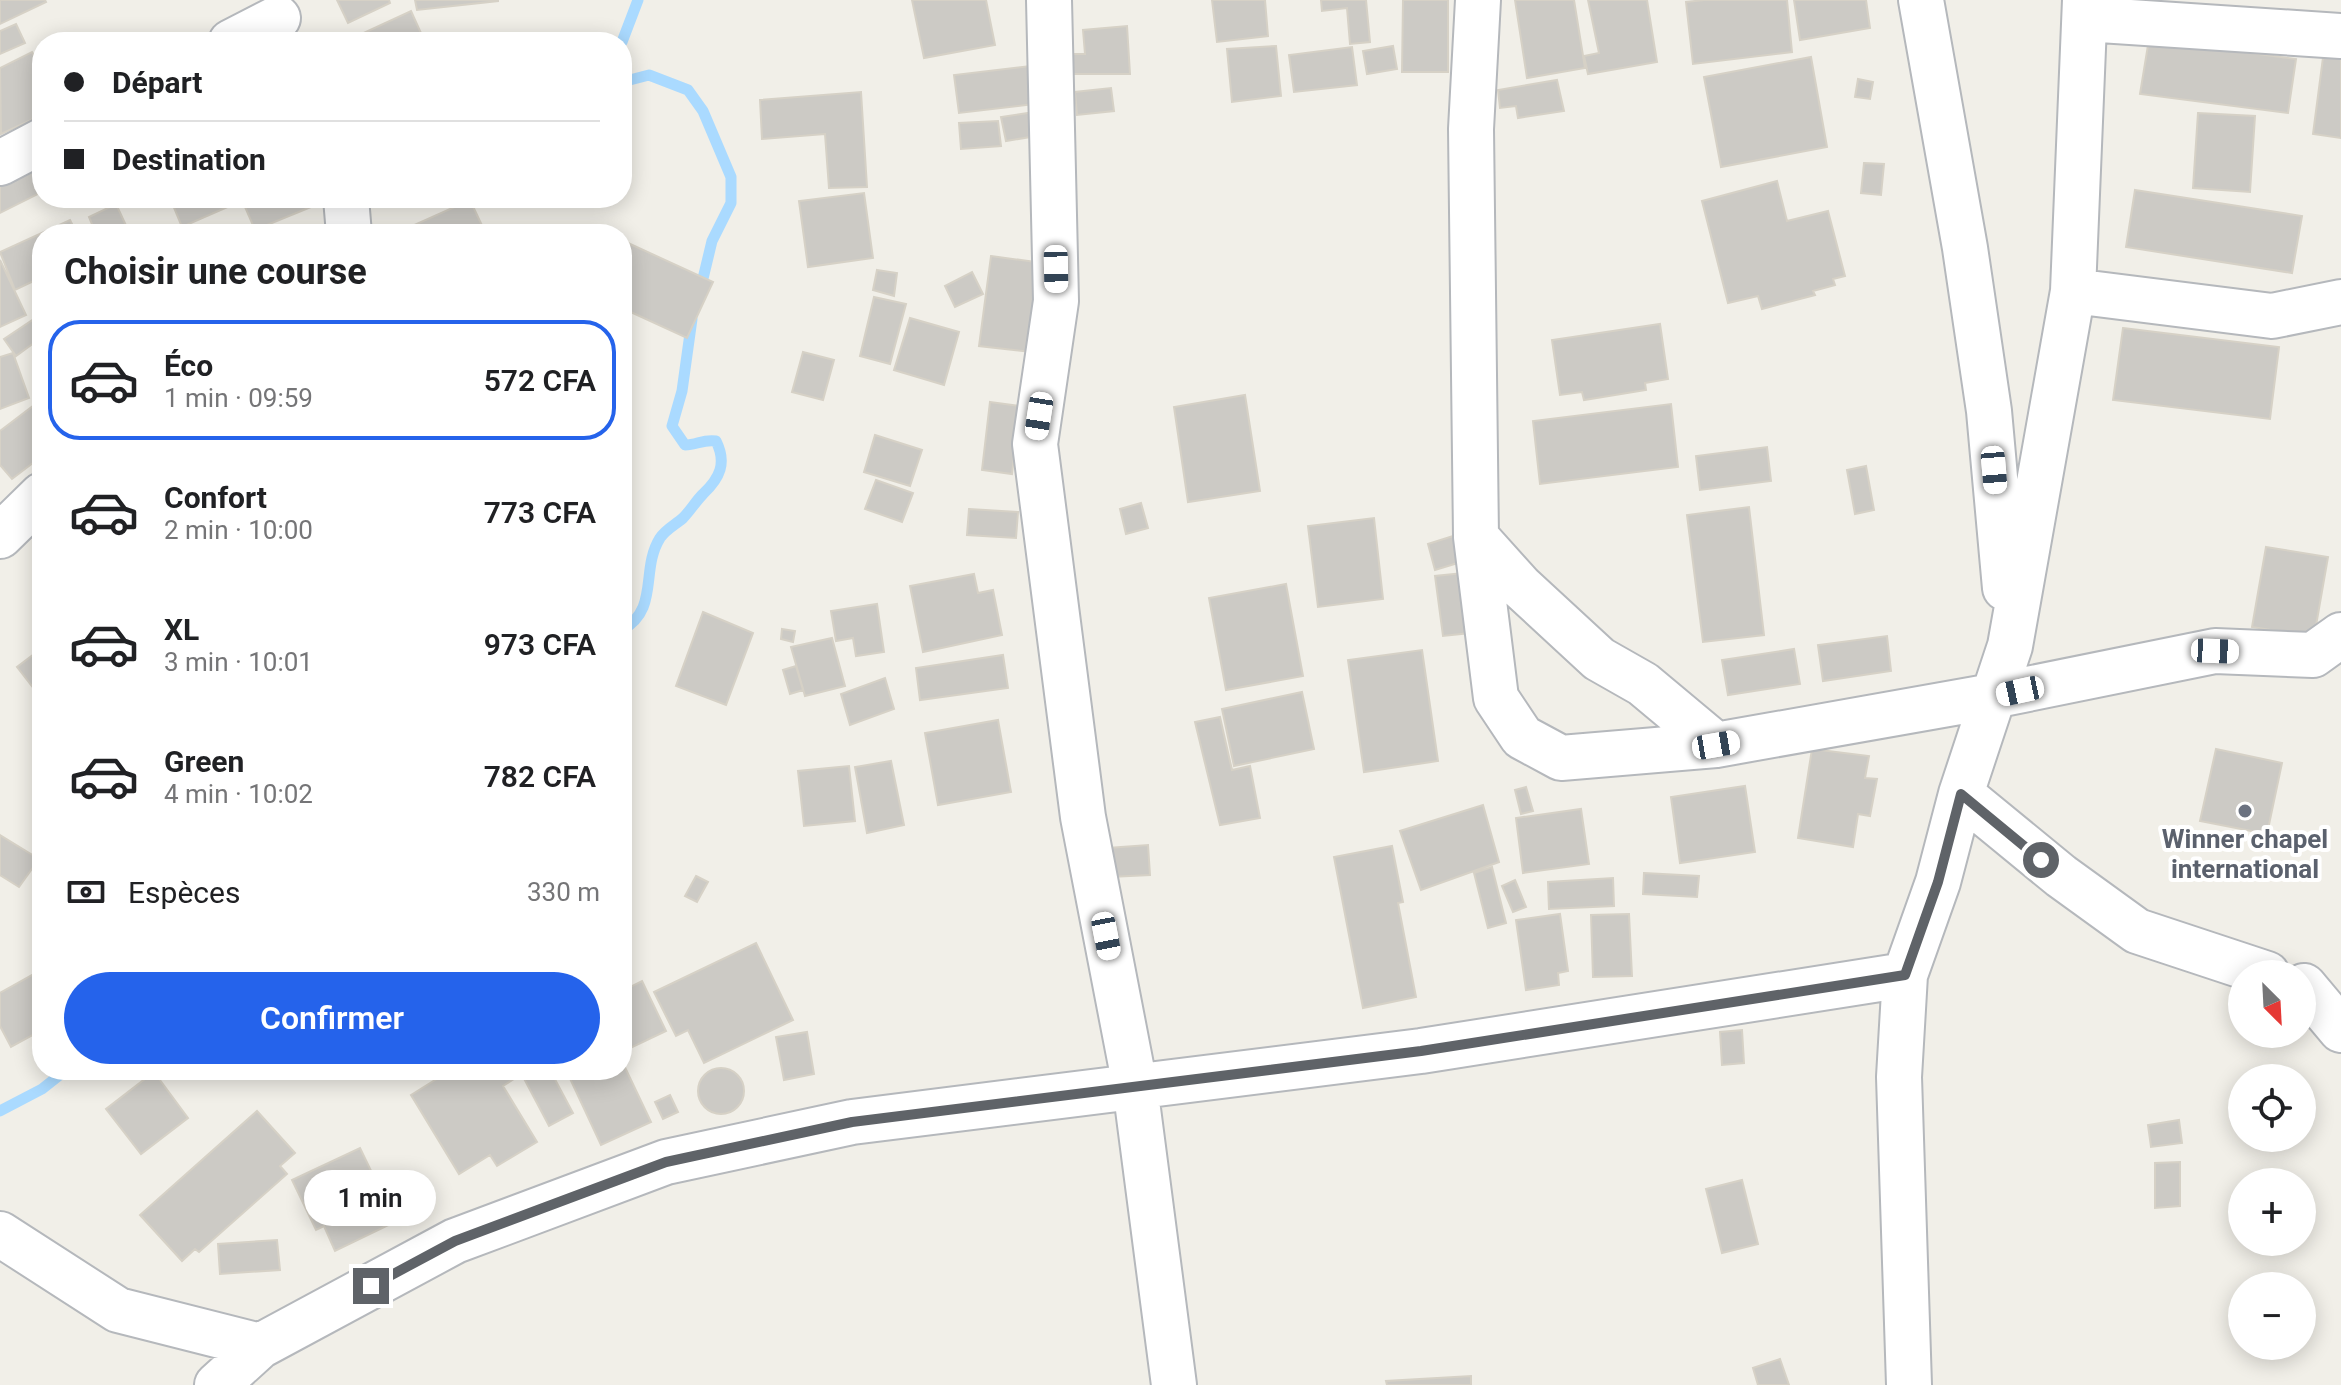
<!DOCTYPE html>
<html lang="fr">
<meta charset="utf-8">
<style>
:root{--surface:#fff;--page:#f6f6f6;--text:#202124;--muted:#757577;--line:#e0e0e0;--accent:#2563eb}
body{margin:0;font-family:Roboto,sans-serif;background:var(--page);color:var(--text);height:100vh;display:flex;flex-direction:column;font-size:30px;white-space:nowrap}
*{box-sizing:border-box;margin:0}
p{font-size:26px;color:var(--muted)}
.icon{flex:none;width:44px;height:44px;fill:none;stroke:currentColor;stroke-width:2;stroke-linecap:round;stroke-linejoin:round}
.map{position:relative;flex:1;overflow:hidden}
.panel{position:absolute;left:32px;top:224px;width:600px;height:856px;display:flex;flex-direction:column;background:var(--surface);border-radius:32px;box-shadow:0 4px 20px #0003}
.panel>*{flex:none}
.hud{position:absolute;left:32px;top:32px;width:600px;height:176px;border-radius:32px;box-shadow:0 4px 20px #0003;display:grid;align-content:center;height:176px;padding:0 32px;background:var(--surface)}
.needle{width:52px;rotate:156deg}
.fabs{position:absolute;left:2228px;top:960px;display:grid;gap:16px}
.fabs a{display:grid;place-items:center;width:88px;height:88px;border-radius:50%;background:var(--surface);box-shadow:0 4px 20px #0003;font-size:40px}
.end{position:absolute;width:36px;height:36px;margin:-18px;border:10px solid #5f6368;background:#fff;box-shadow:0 0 0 4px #fff}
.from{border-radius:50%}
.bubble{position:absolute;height:56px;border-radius:28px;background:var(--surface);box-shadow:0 4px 20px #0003;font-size:26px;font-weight:600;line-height:56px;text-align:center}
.car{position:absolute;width:24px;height:48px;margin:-24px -12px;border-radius:10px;box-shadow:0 0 6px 2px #0007;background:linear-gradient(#fff 24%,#345 0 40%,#fff 0 76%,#345 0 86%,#fff 0)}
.hud b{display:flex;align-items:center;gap:28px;height:76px;font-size:30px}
.hud b+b{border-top:2px solid var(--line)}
.hud i{width:20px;height:20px;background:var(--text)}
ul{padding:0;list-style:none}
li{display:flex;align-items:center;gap:24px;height:120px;margin:0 16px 12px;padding:0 16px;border:4px solid transparent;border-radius:32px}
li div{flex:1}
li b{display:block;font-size:30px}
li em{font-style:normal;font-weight:600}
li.on{border-color:var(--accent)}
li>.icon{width:72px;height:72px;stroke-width:1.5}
h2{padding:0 32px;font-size:36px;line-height:96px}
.pay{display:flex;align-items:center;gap:20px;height:88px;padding:0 32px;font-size:30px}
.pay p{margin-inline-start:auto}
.cta{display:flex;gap:16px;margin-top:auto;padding:16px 32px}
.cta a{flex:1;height:92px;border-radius:48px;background:var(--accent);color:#fff;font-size:32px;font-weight:600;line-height:92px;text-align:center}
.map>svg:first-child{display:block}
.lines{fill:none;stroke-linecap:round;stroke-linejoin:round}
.stream{stroke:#aadaff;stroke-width:11}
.building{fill:#cccac5;stroke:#d6d1c6;stroke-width:2}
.minor-casing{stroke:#b5b8bc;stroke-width:48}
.minor{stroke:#fff;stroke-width:44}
.route{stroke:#5f6368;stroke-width:10}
.worship-dot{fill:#6b7280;stroke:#fff;stroke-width:3}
.labels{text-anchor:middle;stroke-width:8;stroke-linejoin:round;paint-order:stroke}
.worship-label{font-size:26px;font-weight:bold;fill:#5b616d;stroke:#fff}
</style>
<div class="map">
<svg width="2341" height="1385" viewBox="0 0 2341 1385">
<rect width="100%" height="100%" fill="#f1efe8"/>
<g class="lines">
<path class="stream" d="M622 42 638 0
M622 82 649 75 688 90 703 111 731 177V203L712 241 700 291
M622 630C660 609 640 570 660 538 666 529 675 525 683 518 690 511 696 501 703 494 720 478 727 463 716 441 703 439 697 445 685 445L672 426 682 391 692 319
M0 1111 42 1089 66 1070"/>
</g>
<path class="building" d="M0 0H45L46 2 0 24Z
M337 0H389L390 3 348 23Z
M415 0H498V1L417 10Z
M912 0H986L995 45 924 58Z
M1212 0H1265L1268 36 1217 42Z
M1321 0H1366L1370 42 1350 44 1347 8 1322 11Z
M1403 0H1448V72H1402Z
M1515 0H1574L1585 68 1527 78Z
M1588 0H1647L1657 62 1588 74 1584 56 1599 53Z
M1704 0H1787L1792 52 1693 64 1686 2Z
M1794 0H1866L1870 28 1800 40Z
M411 11 425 42H358L355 37Z
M16 24 25 43 0 54V31Z
M1127 26 1130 74H1071L1069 54H1085L1083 30Z
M2149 39 2296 59 2288 113 2140 94Z
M1276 46 1281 96 1232 102 1227 49Z
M1393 46 1397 69 1367 74 1363 51Z
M1352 47 1357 85 1294 92 1289 55Z
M2324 50 2341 53V138L2313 134Z
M32 52 42 72V115L1 134 0 68Z
M1811 57 1827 147 1721 167 1704 77Z
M1030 66 1035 104 959 113 954 75Z
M1858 79 1873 82 1870 99 1855 97Z
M1557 80 1564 111 1518 118 1516 106 1500 108 1498 90Z
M1111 88 1114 111 1077 115 1075 92Z
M861 92 867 187 829 188 825 134 762 139 760 100Z
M1035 112 1037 136 1006 141 1001 117Z
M2198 113 2255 116 2250 192 2193 188Z
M998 121 1001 146 961 149 959 123Z
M42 160V192L0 213V169Z
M1864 163 1884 164 1881 195 1861 193Z
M1777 181 1787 221 1828 211 1845 276 1833 279 1835 285 1813 291 1815 295 1762 309 1758 296 1728 303 1702 201Z
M2135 190 2302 216 2292 273 2126 247Z
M864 193 873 258 808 267 799 201Z
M170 198H227L230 206 182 227Z
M246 198H328V200L255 230 242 200Z
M470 200 486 234H404L403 230Z
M116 204 130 234H96L89 217Z
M70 220 77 234H42V277L15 290 0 252Z
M628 243 713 282 687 338 622 308V255Z
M991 256 1043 263 1031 352 979 346Z
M0 260 26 315 0 327Z
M877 270 897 273 894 296 873 290Z
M972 272 983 294 955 307 945 286Z
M874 297 906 304 890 364 860 356Z
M910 318 959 332 944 385 894 370Z
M34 319 42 331V337L16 356 4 339Z
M1660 324 1668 379 1645 383 1646 390 1584 400 1582 392 1560 395 1552 340Z
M2123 328 2279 347 2270 419 2113 400Z
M803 352 834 360 823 400 792 392Z
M13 353 29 398 0 409V357Z
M1245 395 1260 491 1188 502 1174 407Z
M42 399V456L12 479 0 465V431Z
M990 402 1020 406 1012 474 982 470Z
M1671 404 1678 467 1540 484 1533 421Z
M875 435 922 450 910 486 864 472Z
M1767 447 1771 481 1700 490 1696 456Z
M1866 466 1874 510 1855 514 1847 470Z
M876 480 913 493 902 522 865 509Z
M1141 503 1148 528 1126 534 1120 509Z
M1749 507 1764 635 1703 642 1687 515Z
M969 509 1018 512 1016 538 967 535Z
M1374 518 1383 599 1318 607 1308 526Z
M1453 536 1461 562 1435 570 1428 544Z
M2266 547 2328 557 2314 637 2252 627Z
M1463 573 1470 633 1443 636 1435 576Z
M974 574 978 593 993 590 1002 635 923 652 910 586Z
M1286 584 1303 676 1226 690 1209 598Z
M877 604 884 652 856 656 853 638 836 641 831 611Z
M703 612 753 633 726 705 676 686Z
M782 629 795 631 793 642 781 639Z
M1887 636 1891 671 1823 681 1818 645Z
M832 638 845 686 805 696 791 647Z
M42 648V699L17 667Z
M1794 649 1800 684 1728 695 1722 660Z
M1422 650 1438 761 1364 772 1348 660Z
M1003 655 1008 688 920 700 916 668Z
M796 666 803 690 790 694 783 670Z
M885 678 894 709 850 725 841 694Z
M1302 692 1314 749 1234 766 1222 709Z
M1220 717 1232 770 1250 766 1260 818 1220 825 1195 722Z
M998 720 1011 792 938 805 925 733Z
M1812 749 1869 756 1865 778 1877 779 1870 816 1858 814 1853 847 1798 838Z
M2216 749 2282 763 2267 834 2200 821Z
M891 761 904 825 867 833 855 767Z
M849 766 855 821 804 826 798 771Z
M1745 786 1755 852 1680 863 1671 797Z
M1526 787 1533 811 1521 814 1515 790Z
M1483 805 1499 862 1421 890 1400 831Z
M1581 809 1589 864 1523 873 1516 818Z
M0 835 39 859 19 887 0 875Z
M1148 845 1150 875 1110 877 1108 848Z
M1392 846 1403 902 1398 903 1416 997 1363 1008 1334 857Z
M1492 867 1506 923 1488 928 1474 873Z
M1644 873 1699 876 1697 897 1643 894Z
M696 876 708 882 697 902 685 896Z
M1613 878 1614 906 1549 909 1548 882Z
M1515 880 1526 907 1513 912 1502 886Z
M1560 914 1568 971 1558 973 1559 985 1526 990 1516 920Z
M1629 914 1632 976 1593 977 1591 915Z
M756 943 793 1020 704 1063 688 1030 676 1036 654 992Z
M34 974 42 990V1030L11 1047 0 1026V993Z
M642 981 666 1031 622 1052V991Z
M1742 1030 1744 1063 1722 1065 1720 1032Z
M807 1032 814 1074 784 1080 776 1037Z
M622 1061 651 1122 601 1145 566 1070H622Z
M698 1091a23 23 0 1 1 46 0a23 23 0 1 1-46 0Z
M451 1070H517L520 1075 503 1086 537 1142 497 1166 490 1155 459 1174 411 1095Z
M550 1070 573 1113 549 1126 520 1071Z
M154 1072 188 1118 141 1154 106 1109Z
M670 1095 678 1112 663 1119 655 1102Z
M257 1111 295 1153 280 1166 287 1174 199 1252 195 1249 182 1261 140 1215Z
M2179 1120 2182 1143 2151 1147 2148 1125Z
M360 1148 374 1177 385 1172 405 1217 335 1251 324 1226 316 1230 292 1180Z
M2180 1162V1206L2155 1208V1163Z
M1742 1180 1758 1244 1722 1253 1706 1189Z
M277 1240 280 1270 220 1274 218 1244Z
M1780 1359 1789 1385H1758L1753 1368Z
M1471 1376V1385H1387L1386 1381Z"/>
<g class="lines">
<defs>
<path id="minor" d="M1049 0 1056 301 1035 444 1083 817 1135 1086 1174 1385
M1478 0 1471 129 1476 537 1496 698 1522 737 1561 758 1716 745 1993 696 2215 651 2313 655 2341 635
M1921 0 1965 248 1989 411 2005 588
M2085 19 2341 36
M231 42 278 18
M0 163 42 141
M346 198 349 234
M2073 291 2272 316 2341 302
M0 536 42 495
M1476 537 1521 587 1599 659 1643 684 1716 745
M1961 794 2061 876 2137 931 2267 974
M2304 986 2341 1030
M0 1234 118 1310 260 1346
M217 1385 260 1346 455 1241 666 1162 852 1122 1421 1051 1905 975
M1909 1385 1899 1077 1905 975 1938 882 1961 794 2010 646 2073 291 2085 0"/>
</defs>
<use href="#minor" class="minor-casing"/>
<use href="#minor" class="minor"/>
</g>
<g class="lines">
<path class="route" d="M371 1286 455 1241 666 1162 852 1122 1421 1051 1905 975 1938 882 1961 794 2041 860"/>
</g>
<circle class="worship-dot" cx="2245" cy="811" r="8"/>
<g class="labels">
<g class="worship-label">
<text x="2245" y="848">Winner chapel<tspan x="2245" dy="30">international</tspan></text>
</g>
</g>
</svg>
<div class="fabs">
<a><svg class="needle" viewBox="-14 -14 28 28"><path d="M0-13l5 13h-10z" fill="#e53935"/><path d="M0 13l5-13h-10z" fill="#757577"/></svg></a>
<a><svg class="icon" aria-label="locate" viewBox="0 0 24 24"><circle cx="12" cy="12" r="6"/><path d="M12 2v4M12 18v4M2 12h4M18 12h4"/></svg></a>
<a>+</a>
<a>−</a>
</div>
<i class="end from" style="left:2041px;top:860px"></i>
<i class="end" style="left:371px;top:1286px"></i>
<div class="bubble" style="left:304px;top:1170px;width:132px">1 min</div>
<i class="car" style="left:1056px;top:269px;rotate:179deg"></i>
<i class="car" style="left:1039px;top:416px;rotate:189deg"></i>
<i class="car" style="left:1994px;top:470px;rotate:175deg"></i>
<i class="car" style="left:2215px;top:651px;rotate:92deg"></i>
<i class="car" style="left:2020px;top:691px;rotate:258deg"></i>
<i class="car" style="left:1716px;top:745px;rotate:80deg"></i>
<i class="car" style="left:1106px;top:936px;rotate:169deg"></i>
<div class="hud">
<b><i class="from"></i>Départ</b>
<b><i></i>Destination</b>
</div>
<section class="panel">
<h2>Choisir une course</h2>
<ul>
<li class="on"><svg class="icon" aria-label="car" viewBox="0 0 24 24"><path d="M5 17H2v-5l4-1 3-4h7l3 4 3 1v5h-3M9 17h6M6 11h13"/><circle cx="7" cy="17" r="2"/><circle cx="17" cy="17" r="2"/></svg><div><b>Éco</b><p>1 min · 09:59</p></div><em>572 CFA</em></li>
<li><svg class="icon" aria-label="car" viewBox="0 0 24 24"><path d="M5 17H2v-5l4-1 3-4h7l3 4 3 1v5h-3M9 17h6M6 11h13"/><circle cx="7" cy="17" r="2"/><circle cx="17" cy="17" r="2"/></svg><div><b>Confort</b><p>2 min · 10:00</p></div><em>773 CFA</em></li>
<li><svg class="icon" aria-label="car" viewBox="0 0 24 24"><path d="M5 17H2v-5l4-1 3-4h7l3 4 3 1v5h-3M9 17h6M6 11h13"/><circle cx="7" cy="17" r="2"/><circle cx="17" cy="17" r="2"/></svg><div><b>XL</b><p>3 min · 10:01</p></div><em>973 CFA</em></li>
<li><svg class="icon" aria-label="car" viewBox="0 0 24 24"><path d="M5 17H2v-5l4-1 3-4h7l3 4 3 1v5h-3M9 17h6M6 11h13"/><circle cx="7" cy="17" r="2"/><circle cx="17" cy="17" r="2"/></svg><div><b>Green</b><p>4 min · 10:02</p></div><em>782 CFA</em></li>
</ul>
<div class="pay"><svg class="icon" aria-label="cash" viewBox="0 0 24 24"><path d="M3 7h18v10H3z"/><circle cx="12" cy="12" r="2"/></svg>Espèces<p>330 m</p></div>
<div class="cta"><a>Confirmer</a></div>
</section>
</div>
